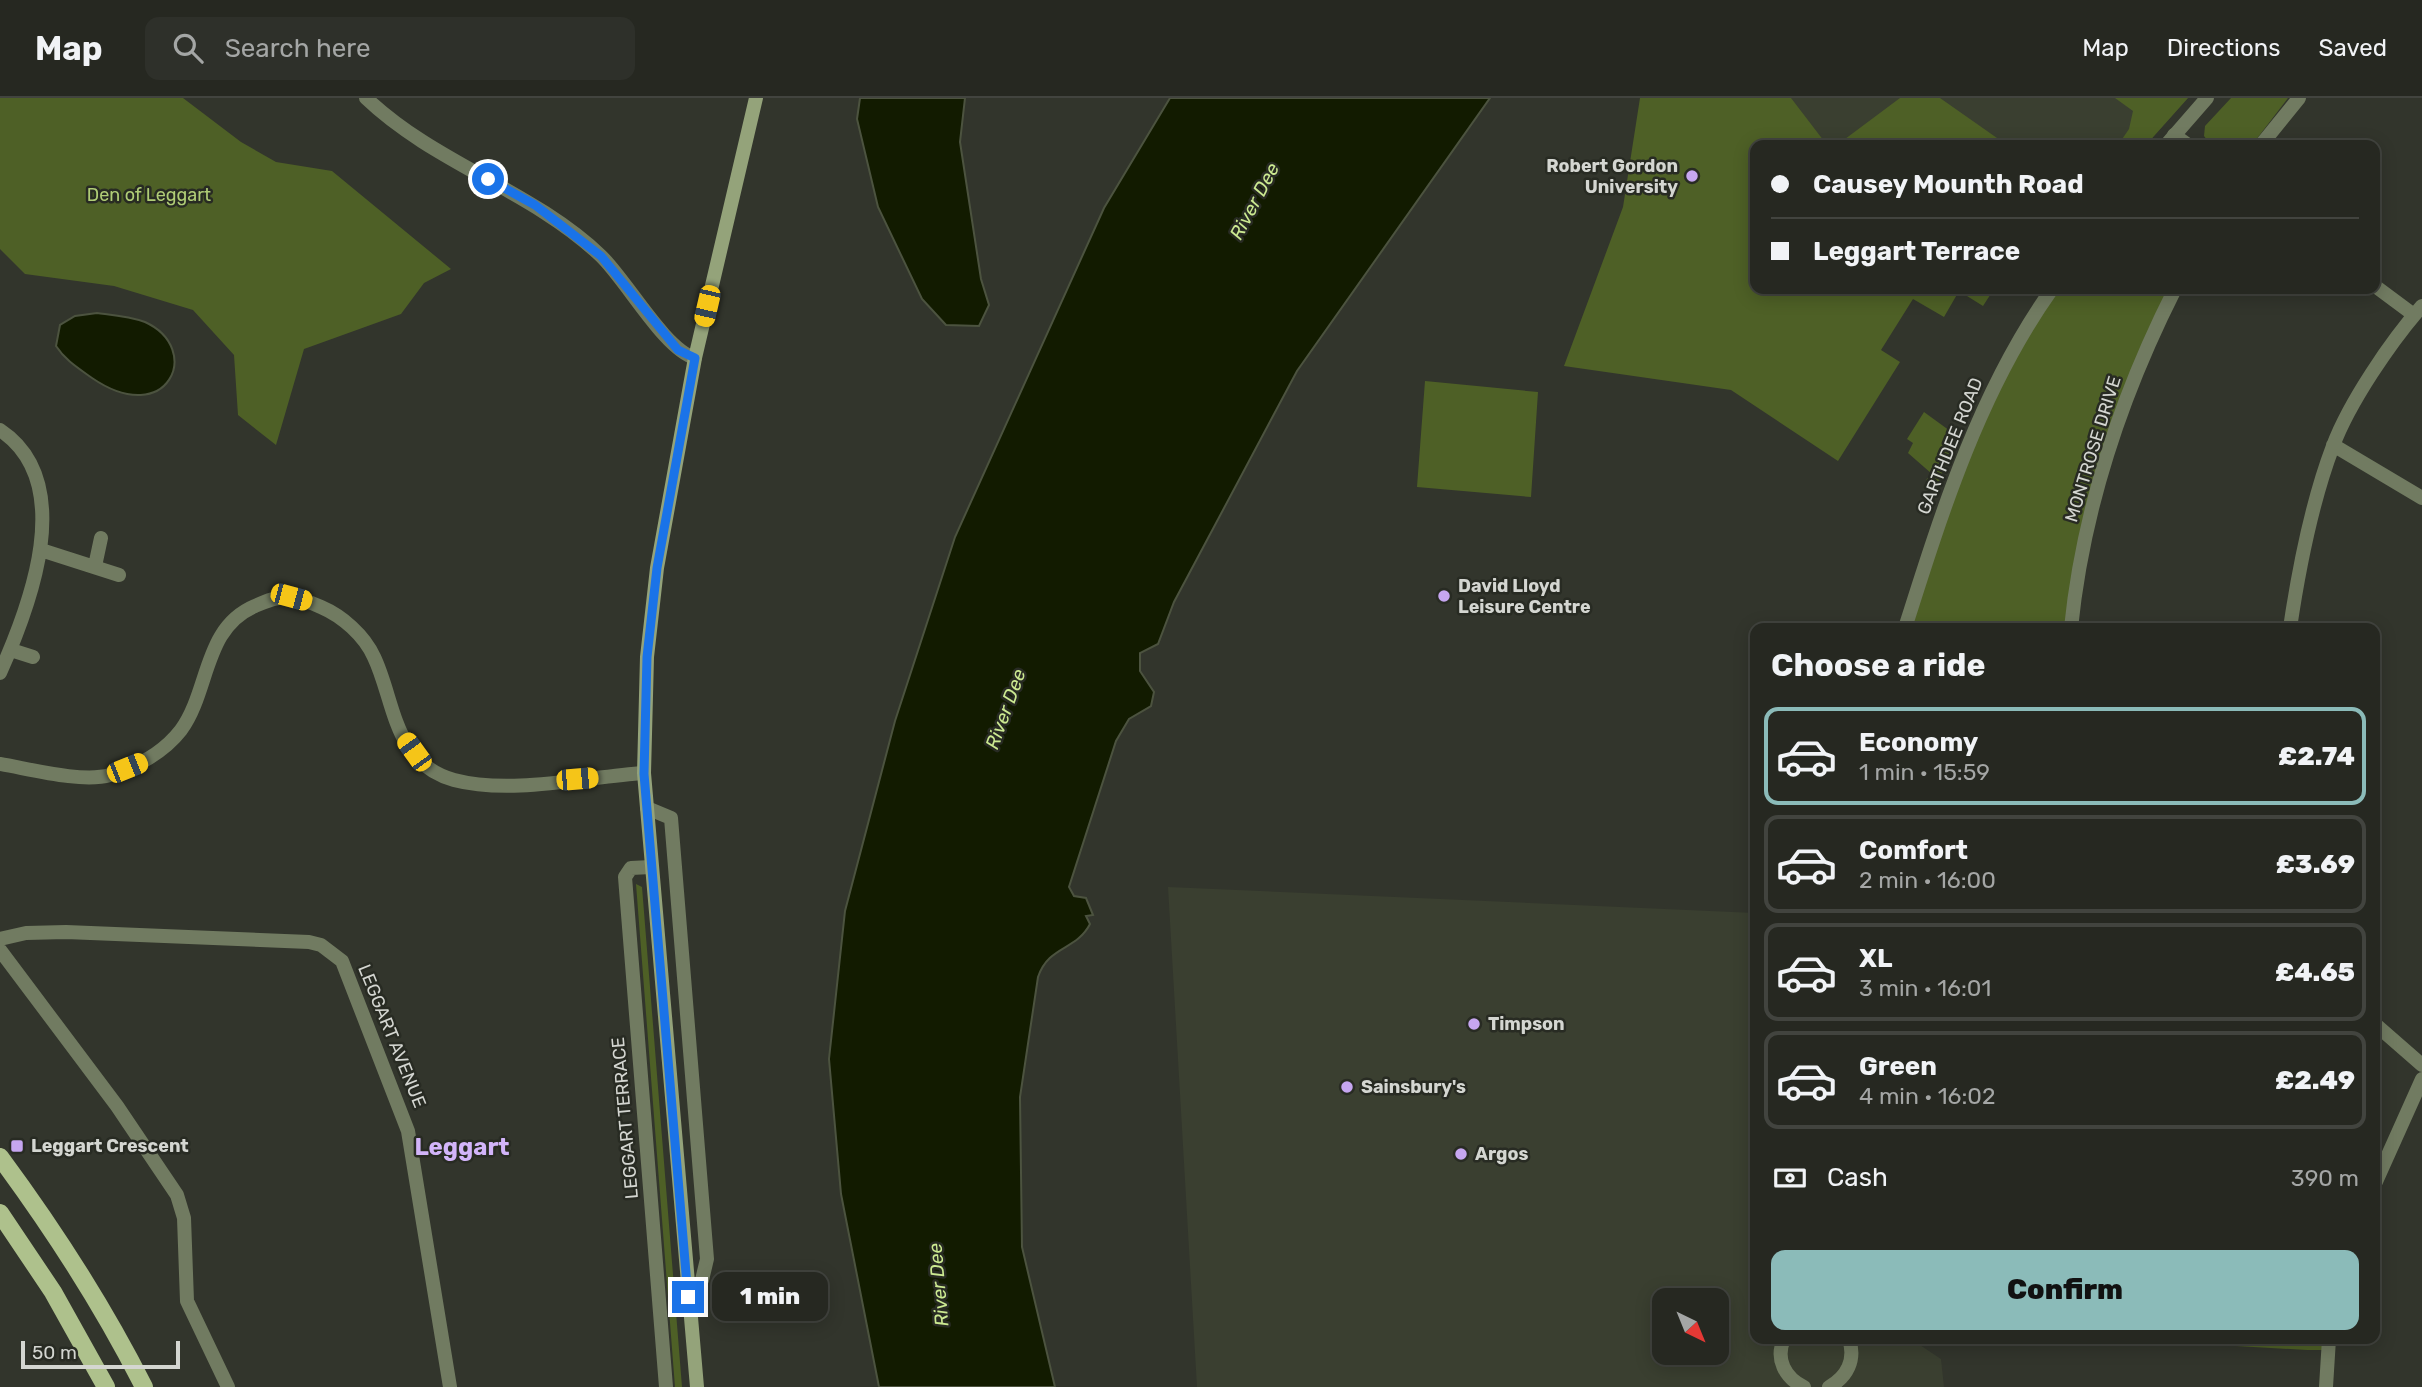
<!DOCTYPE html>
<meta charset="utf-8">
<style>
:root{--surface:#262821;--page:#2e302a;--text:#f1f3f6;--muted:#a4a6a5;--line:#42443f;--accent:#8bbbb9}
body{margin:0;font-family:Rubik,sans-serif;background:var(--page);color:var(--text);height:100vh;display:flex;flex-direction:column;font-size:26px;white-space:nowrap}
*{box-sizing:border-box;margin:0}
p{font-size:23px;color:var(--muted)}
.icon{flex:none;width:38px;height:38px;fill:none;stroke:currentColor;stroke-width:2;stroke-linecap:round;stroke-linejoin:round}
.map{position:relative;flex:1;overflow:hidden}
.sheet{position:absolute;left:1750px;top:525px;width:630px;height:721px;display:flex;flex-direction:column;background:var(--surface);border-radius:14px;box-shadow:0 4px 18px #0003,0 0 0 2px var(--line)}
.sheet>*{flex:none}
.hud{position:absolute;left:1750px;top:42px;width:630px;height:154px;border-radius:14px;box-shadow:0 4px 18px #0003,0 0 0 2px var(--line);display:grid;align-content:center;height:154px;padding:0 21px;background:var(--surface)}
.needle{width:46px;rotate:137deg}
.controls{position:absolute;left:1652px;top:1190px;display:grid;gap:14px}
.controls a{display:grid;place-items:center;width:77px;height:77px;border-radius:14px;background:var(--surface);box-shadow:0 4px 18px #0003,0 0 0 2px var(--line);font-size:35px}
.scale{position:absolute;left:21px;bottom:18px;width:159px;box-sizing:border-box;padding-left:7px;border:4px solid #d4d6d1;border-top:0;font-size:19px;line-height:24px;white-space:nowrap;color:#d4d6d1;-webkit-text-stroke:5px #282b23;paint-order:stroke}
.end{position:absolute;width:32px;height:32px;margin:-16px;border:9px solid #1a73e8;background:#fff;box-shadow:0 0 0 4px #fff}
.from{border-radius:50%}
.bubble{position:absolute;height:49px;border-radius:14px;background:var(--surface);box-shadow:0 4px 18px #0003,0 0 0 2px var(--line);font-size:23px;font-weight:800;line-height:49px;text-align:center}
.car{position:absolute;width:21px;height:42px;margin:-21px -10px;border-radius:9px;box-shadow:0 0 5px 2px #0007;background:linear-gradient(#f5c518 24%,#345 0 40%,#f5c518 0 76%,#345 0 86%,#f5c518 0)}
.hud b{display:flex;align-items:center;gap:24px;height:66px;font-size:26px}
.hud b+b{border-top:2px solid var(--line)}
.hud i{width:18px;height:18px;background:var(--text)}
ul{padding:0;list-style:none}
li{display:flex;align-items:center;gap:21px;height:98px;margin:0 14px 10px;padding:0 7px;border:4px solid var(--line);border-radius:14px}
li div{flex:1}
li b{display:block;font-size:26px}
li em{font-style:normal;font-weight:800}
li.selected{border-color:var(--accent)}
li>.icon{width:63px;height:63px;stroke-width:1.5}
h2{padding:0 21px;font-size:32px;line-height:84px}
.pay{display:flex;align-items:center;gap:18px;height:77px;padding:0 21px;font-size:26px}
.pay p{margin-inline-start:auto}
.cta{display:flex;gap:14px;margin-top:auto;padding:14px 21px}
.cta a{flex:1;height:80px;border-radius:14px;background:var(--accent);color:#111;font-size:28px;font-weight:800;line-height:80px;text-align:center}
header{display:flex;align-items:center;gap:42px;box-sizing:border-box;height:98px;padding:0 35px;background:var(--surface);border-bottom:2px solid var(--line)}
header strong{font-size:33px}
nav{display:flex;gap:38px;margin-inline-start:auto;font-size:24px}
.search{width:490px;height:63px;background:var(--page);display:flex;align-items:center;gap:18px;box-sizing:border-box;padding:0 24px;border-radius:14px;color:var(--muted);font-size:26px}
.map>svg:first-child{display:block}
.built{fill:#3a3f30;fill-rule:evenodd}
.green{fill:#4e6026}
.water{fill:#121b00;stroke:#4c533f;stroke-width:2}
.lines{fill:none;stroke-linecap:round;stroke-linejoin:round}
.minor{stroke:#717b61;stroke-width:14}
.tertiary{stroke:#717b61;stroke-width:14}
.secondary{stroke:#94a37a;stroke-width:14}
.primary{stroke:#aec18c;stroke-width:18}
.route{stroke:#1a73e8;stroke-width:9}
.poi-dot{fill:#c6a6f0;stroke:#282b23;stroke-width:2.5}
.labels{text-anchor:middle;stroke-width:5;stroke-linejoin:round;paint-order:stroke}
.poi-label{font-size:18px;font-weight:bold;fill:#d4d6d1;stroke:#282b23;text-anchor:start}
.park-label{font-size:18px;fill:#b0cd76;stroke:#282b23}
.street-label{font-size:18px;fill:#d4d6d1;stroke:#282b23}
.water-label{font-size:19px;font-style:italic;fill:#ccea91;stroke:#282b23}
.district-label{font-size:24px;font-weight:bold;fill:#d2b4f9;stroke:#282b23}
</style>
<header>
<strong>Map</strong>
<div class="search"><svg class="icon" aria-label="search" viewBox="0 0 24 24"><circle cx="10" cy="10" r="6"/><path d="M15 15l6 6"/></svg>Search here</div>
<nav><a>Map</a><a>Directions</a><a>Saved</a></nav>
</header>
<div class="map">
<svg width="2422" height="1289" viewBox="0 0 2422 1289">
<rect width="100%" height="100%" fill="#32352c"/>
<path class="built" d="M1640 0H2188L2146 47H1755Z
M1168 789 1755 815V1241H1911L1941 1261 1944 1289H1197ZM1664 1202H1717V1255H1664Z"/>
<path class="green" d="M0 0H183L241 44 276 64 332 73 451 171 424 185 401 216 304 251 276 347 238 317 234 257 193 212 114 188 25 176 0 151Z
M1640 0H1791L1827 47H1755V191H1994L1983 208 1959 193 1944 219 1913 201 1881 252 1900 264 1838 363 1731 292 1564 268 1623 109Z
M1900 0H1940L2007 47H1837Z
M2115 0H2188L2146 47H2118L2129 31 2133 13Z
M2231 0H2288L2252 47H2211L2204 38 2205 28Z
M2052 191H2175L2116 331 2071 530H1905L1959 370Z
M1425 283 1538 294 1531 399 1417 389Z
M1924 314 1957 338 1936 391 1926 382 1932 376 1908 355 1913 345 1907 341Z
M636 786 642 789 682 1289H675Z
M2114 1241H2329L2327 1252H2307Z"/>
<path class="water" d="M860 0H965L960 44 981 181 989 207 979 228 946 227 922 201 878 109 857 21Z
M1170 0H1490L1297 273 1174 504 1158 546 1140 555V573L1154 594 1151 608 1129 621 1116 643 1069 789 1074 798 1086 800 1093 817 1086 818 1090 826C1076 853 1049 847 1038 879L1020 999 1022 1149 1055 1289H879L841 1096 829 961 845 813 895 623 955 439 1104 110Z
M97 215C113 217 129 218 145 224 204 251 168 332 92 280 78 270 65 262 56 248L60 227 75 218Z"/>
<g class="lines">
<path class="minor" d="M2174 37 2188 47
M2261 47 2299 0
M2375 188 2414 217
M0 332C78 384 30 508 0 575
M2333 347 2422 400
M41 452 119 477
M95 468 101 440
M2071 530C2083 412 2122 296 2175 191
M2290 530C2299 469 2311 406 2333 348 2349 305 2391 243 2422 208
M11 552 33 559
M0 666C30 671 82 685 110 677 137 669 164 654 181 632 210 592 203 530 255 508 266 503 278 498 291 499 300 500 312 505 321 509 342 518 364 537 374 559 395 603 393 665 454 682 511 697 585 679 644 675
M647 710 671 720 707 1161 702 1182 688 1199
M651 769 631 770 625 779 666 1289
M0 841 26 835 66 834 309 844 321 847 342 863 408 1033 450 1289
M0 852 117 1008 177 1097 184 1120 187 1203 228 1289
M2375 926 2422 967
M2375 1086 2422 981
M2326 1289 2329 1241"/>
<path class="tertiary" d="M366 0C435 66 532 92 601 158 627 183 665 252 695 260
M2166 47 2207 0
M1905 530C1942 413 1980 292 2052 191
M1784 1241C1775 1261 1785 1280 1804 1289
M1829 1289C1847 1279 1856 1262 1849 1241"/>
<path class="secondary" d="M697 1289 644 675 647 559 657 470 695 260 756 0"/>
<path class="primary" d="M0 1059C54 1132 103 1208 144 1289
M0 1115 53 1194 106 1289"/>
</g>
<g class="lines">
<path class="route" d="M488 81 535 107 601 158 678 252 695 260 657 470 647 559 644 676 688 1199"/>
</g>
<g class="poi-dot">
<circle cx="1692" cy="78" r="7"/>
<circle cx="1444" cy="498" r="7"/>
<circle cx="1474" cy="926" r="7"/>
<circle cx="1347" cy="989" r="7"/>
<rect x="10" y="1041" width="14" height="14" rx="3.5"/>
<circle cx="1461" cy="1056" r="7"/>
</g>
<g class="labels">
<g class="poi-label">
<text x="1678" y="74" text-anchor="end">Robert Gordon<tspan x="1678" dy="21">University</tspan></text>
<text x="1458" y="494">David Lloyd<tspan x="1458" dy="21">Leisure Centre</tspan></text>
<text x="1488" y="932">Timpson</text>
<text x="1361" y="995">Sainsbury's</text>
<text x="31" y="1054">Leggart Crescent</text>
<text x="1475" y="1062">Argos</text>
</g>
<g class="park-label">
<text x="149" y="103">Den of Leggart</text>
</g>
<g class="street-label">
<text transform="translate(1950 348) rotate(-68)" y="6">GARTHDEE ROAD</text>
<text transform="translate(2093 351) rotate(-73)" y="6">MONTROSE DRIVE</text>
<text transform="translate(392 938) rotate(68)" y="6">LEGGART AVENUE</text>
<text transform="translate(625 1020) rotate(-95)" y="6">LEGGART TERRACE</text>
</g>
<g class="water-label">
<text transform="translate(1254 103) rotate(-62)" y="7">River Dee</text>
<text transform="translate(1005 611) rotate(-70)" y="7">River Dee</text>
<text transform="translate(938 1187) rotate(-95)" y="7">River Dee</text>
</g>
<g class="district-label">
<text x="462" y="1057">Leggart</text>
</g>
</g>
</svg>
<div class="controls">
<a><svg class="needle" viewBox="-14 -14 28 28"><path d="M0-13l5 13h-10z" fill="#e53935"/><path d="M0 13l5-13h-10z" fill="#a4a6a5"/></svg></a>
</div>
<div class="scale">50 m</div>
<i class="end from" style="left:488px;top:81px"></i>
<i class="end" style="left:688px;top:1199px"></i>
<div class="bubble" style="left:712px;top:1174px;width:116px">1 min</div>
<i class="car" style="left:707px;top:208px;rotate:193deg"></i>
<i class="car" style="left:291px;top:499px;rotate:105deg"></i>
<i class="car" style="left:414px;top:654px;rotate:324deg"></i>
<i class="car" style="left:127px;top:670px;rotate:68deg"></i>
<i class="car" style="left:577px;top:681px;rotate:85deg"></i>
<div class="hud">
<b><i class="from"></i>Causey Mounth Road</b>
<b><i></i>Leggart Terrace</b>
</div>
<section class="sheet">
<h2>Choose a ride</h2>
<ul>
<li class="selected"><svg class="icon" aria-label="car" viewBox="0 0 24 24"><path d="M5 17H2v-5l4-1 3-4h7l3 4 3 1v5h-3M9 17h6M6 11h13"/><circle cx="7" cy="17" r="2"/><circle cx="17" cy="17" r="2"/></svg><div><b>Economy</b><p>1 min · 15:59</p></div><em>£2.74</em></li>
<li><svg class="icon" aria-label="car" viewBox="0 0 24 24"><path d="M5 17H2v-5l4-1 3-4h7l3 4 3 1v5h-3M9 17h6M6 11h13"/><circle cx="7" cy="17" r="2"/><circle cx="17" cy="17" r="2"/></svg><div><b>Comfort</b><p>2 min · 16:00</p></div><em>£3.69</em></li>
<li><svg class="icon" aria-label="car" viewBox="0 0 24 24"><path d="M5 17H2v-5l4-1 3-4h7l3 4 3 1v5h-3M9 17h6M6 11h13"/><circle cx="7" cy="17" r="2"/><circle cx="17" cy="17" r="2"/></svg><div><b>XL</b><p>3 min · 16:01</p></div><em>£4.65</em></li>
<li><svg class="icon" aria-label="car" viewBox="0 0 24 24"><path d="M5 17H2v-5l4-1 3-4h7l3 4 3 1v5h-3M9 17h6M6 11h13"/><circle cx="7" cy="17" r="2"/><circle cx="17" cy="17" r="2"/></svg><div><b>Green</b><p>4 min · 16:02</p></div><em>£2.49</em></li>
</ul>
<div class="pay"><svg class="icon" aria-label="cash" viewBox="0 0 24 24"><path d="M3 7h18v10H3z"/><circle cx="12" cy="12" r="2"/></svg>Cash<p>390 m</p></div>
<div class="cta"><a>Confirm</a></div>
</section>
</div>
